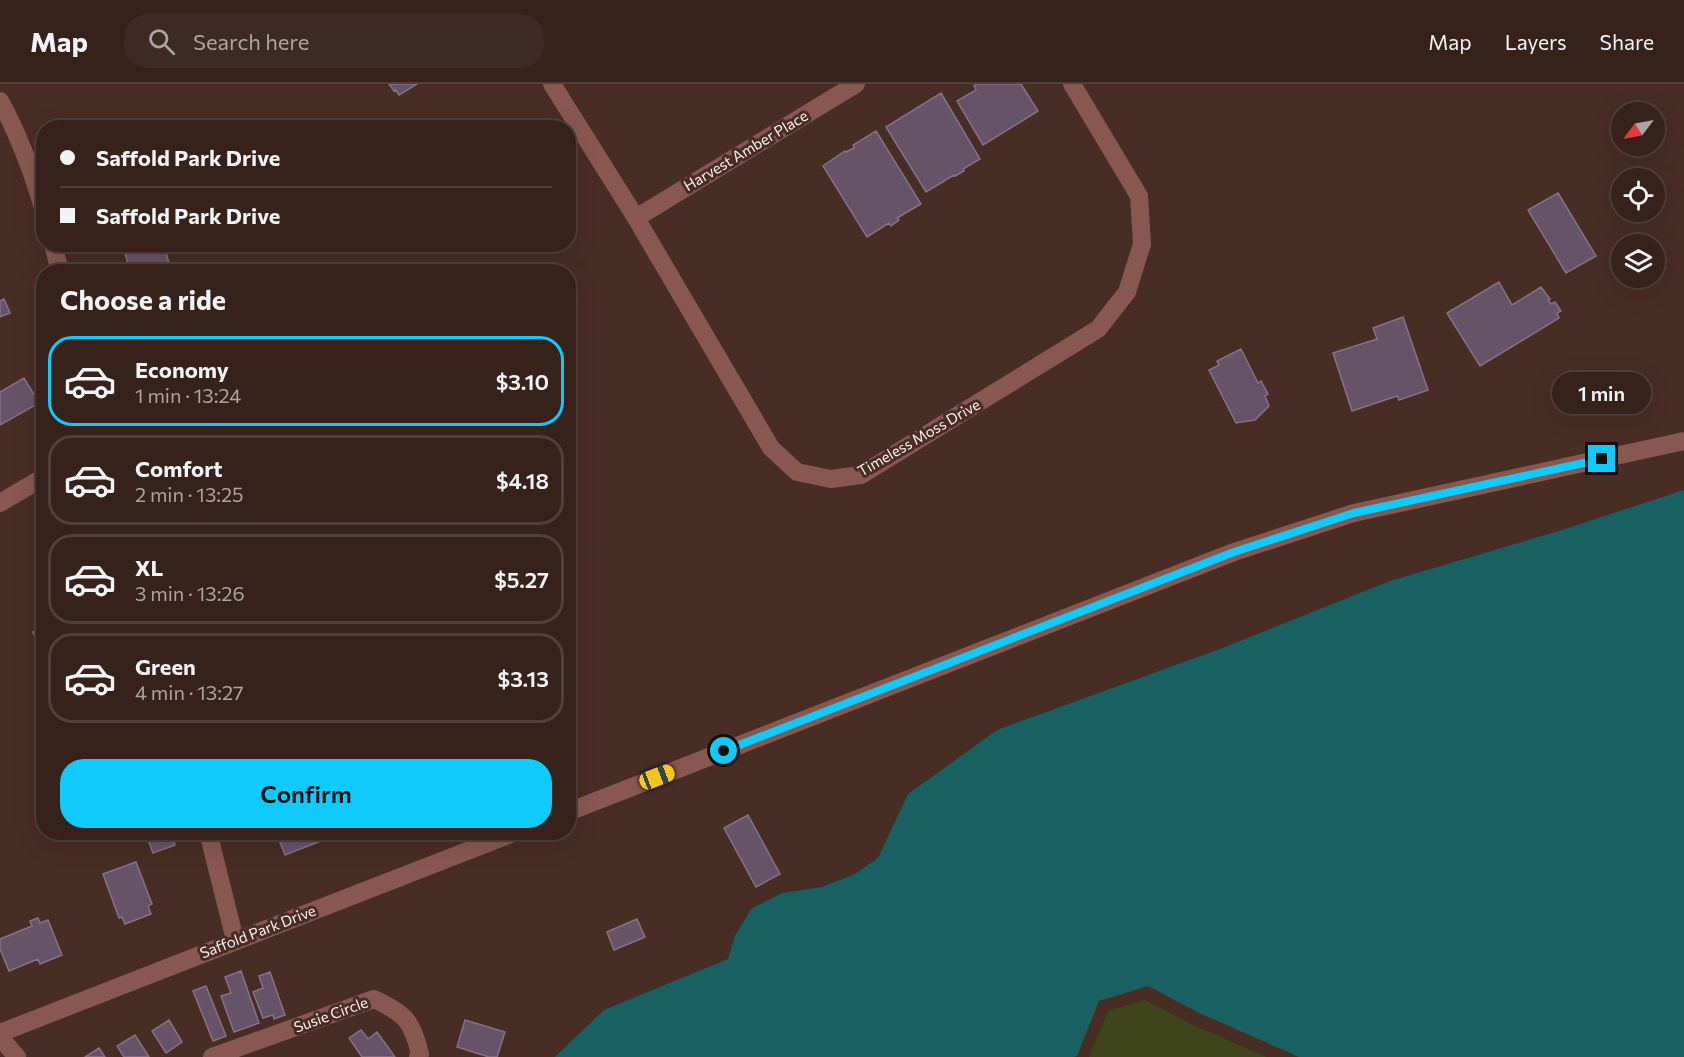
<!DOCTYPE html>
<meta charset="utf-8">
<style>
:root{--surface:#36221b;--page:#3d2a24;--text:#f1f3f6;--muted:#aaa4a3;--line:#503f3a;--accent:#0fcafa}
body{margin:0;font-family:Commissioner,sans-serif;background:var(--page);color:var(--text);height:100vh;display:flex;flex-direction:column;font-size:22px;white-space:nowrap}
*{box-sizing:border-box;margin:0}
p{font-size:20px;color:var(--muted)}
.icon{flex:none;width:33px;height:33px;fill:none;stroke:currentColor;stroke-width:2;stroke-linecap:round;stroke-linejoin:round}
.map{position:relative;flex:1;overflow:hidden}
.drawer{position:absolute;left:36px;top:180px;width:540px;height:576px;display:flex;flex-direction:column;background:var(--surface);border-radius:24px;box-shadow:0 6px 24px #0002,0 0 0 2px var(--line)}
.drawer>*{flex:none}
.top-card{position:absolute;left:36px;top:36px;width:540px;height:132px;border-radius:24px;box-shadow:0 6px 24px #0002,0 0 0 2px var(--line);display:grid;align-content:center;height:132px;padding:0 24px;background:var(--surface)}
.needle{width:39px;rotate:238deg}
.buttons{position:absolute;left:1611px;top:18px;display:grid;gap:12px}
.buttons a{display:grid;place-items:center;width:54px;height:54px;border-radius:50%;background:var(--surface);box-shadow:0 6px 24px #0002,0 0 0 2px var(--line);font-size:30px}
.end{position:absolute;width:27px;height:27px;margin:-14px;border:8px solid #0fcafa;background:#111;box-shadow:0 0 0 3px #111}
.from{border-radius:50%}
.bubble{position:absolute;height:42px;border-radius:21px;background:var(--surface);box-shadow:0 6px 24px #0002,0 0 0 2px var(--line);font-size:20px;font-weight:600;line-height:42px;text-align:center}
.car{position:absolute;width:18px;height:36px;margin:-18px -9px;border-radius:8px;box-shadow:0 0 4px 2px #0007;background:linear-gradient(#f5c518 24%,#345 0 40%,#f5c518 0 76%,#345 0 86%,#f5c518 0)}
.top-card b{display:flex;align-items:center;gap:21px;height:57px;font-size:22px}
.top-card b+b{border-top:2px solid var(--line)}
.top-card i{width:15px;height:15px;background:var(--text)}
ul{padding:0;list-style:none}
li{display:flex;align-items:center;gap:18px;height:90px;margin:0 12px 9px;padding:0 12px;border:3px solid var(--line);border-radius:24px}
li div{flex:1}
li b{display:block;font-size:22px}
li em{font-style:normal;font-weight:600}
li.current{border-color:var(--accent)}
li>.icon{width:54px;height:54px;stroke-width:1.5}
h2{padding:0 24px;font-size:27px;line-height:72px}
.button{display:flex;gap:12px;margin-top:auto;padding:12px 24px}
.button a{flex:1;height:69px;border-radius:24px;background:var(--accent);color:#111;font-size:24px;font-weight:600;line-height:69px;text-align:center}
header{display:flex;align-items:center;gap:36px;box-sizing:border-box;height:84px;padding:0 30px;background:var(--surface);border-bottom:2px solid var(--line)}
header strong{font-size:28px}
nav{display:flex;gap:33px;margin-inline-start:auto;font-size:21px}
.search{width:420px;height:54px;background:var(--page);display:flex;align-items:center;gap:15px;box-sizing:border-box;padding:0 21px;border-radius:24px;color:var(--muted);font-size:22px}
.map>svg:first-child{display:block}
.green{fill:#3e441c}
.water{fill:#186061}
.building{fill:#675368;stroke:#867187;stroke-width:1.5}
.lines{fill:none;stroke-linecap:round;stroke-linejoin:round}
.street{stroke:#885850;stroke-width:18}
.route{stroke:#0fcafa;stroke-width:8}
.labels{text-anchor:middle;stroke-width:6;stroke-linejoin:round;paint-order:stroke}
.street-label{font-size:15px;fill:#fdefea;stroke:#482d24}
</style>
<header>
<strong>Map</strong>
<div class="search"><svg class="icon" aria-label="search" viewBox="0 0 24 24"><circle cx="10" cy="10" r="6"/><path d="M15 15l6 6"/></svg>Search here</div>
<nav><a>Map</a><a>Layers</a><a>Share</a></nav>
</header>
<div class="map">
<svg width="1684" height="973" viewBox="0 0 1684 973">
<rect width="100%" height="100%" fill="#482d24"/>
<path class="green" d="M1145 916 1193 941 1267 973H1089L1108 927Z"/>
<path class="water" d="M1684 406V973H1299L1199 929 1148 902 1099 917 1077 972 1074 973H555L604 926 728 875 735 852 751 825 782 809 822 803 853 791 878 774 908 710 997 646 1220 565 1390 497 1562 446Z"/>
<path class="building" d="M389 0H417L399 11 396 6 394 7Z
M976 0H1021L1038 27 983 61 957 17 976 6 974 2Z
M941 9 980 75 963 85 964 87 955 92 954 91 926 108 886 43Z
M876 47 921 120 897 134 899 136 891 142 889 139 867 153 823 82 845 67 846 68 854 64 853 61Z
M1558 109 1596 172 1566 189 1528 126Z
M123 160H164L171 188H142L139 179 128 181Z
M1499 198 1512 221 1541 203 1550 215 1548 216 1551 220 1555 218 1561 227 1557 229 1559 234 1480 282 1447 229Z
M4 215 10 229 0 233V217Z
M1403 233 1428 306 1399 316 1397 312 1352 327 1333 269 1377 255 1373 244Z
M1241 265 1258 299 1261 297 1268 310 1265 312 1269 322 1255 336 1236 339 1209 286 1219 281 1217 277Z
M24 294 39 319 0 341V308Z
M44 543V571L33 548Z
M748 731 780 790 756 803 724 744Z
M145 748H170L175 761 153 769Z
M276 748H323L326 755 285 771Z
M136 778 152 820 148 822 151 830 125 840 122 833 119 834 103 790Z
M38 834 40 839 48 836 62 871 40 880 38 875 9 887 0 865V855L32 842 30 837Z
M637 835 645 853 614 866 607 848Z
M241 887 259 939 234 948 221 912 231 909 225 893Z
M270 888 285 931 274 935 273 931 263 934 253 908 263 904 259 892Z
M206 902 226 952 213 957 193 907Z
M169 936 182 958 166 969 152 947Z
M465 936 505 948 497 973H489L457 963Z
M361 946 368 955 377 948 395 973H362L349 954Z
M135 951 149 973H124L117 962Z
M99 964 105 973H85Z"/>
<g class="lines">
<path class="street" d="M552 0 636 134 771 364 797 388 831 395 861 391 1098 245 1127 208 1142 160 1139 112 1072 0
M0 17C19 51 33 90 44 127
M636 134 856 0
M53 160 60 188
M0 419 44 393
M568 728 1234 468 1354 429 1684 357
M208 748 235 856
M0 949C172 881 344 816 516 748
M0 953 17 973
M212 973 374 915C405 930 412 936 420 970L418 973"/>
</g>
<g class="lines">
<path class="route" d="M724 667 1234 468 1354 429 1602 375"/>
</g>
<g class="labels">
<g class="street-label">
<text transform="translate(746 67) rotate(-31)" y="5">Harvest Amber Place</text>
<text transform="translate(919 354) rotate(-30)" y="5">Timeless Moss Drive</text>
<text transform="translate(258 848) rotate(-21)" y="5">Saffold Park Drive</text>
<text transform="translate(331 931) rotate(-20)" y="5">Susie Circle</text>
</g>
</g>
</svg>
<div class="buttons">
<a><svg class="needle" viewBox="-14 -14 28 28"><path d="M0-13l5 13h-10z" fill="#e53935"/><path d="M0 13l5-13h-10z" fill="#aaa4a3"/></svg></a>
<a><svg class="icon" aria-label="locate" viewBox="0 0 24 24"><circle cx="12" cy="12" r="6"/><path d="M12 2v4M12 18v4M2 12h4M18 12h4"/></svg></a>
<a><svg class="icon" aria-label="layers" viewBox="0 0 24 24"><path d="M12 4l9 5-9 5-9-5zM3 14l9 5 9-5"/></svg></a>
</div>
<i class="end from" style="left:724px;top:667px"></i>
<i class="end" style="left:1602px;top:375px"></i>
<div class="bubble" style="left:1552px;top:288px;width:99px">1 min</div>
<i class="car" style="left:657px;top:693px;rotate:69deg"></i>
<div class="top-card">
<b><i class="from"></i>Saffold Park Drive</b>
<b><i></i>Saffold Park Drive</b>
</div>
<section class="drawer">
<h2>Choose a ride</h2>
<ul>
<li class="current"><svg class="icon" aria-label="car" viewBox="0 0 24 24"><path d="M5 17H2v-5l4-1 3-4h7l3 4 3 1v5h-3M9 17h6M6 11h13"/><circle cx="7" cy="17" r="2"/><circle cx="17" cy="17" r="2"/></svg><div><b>Economy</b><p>1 min · 13:24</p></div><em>$3.10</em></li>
<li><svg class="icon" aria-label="car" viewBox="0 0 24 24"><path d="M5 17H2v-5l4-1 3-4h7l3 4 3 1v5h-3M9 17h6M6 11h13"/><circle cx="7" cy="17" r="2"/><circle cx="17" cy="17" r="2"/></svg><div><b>Comfort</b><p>2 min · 13:25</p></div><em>$4.18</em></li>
<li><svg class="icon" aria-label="car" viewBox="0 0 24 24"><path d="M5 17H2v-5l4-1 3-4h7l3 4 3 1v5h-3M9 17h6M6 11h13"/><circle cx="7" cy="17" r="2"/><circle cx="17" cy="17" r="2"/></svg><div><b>XL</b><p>3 min · 13:26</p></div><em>$5.27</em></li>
<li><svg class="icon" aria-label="car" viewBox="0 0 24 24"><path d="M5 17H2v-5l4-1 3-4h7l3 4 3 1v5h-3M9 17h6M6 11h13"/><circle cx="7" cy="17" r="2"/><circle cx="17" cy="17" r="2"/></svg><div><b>Green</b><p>4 min · 13:27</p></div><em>$3.13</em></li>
</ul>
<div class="button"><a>Confirm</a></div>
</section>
</div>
